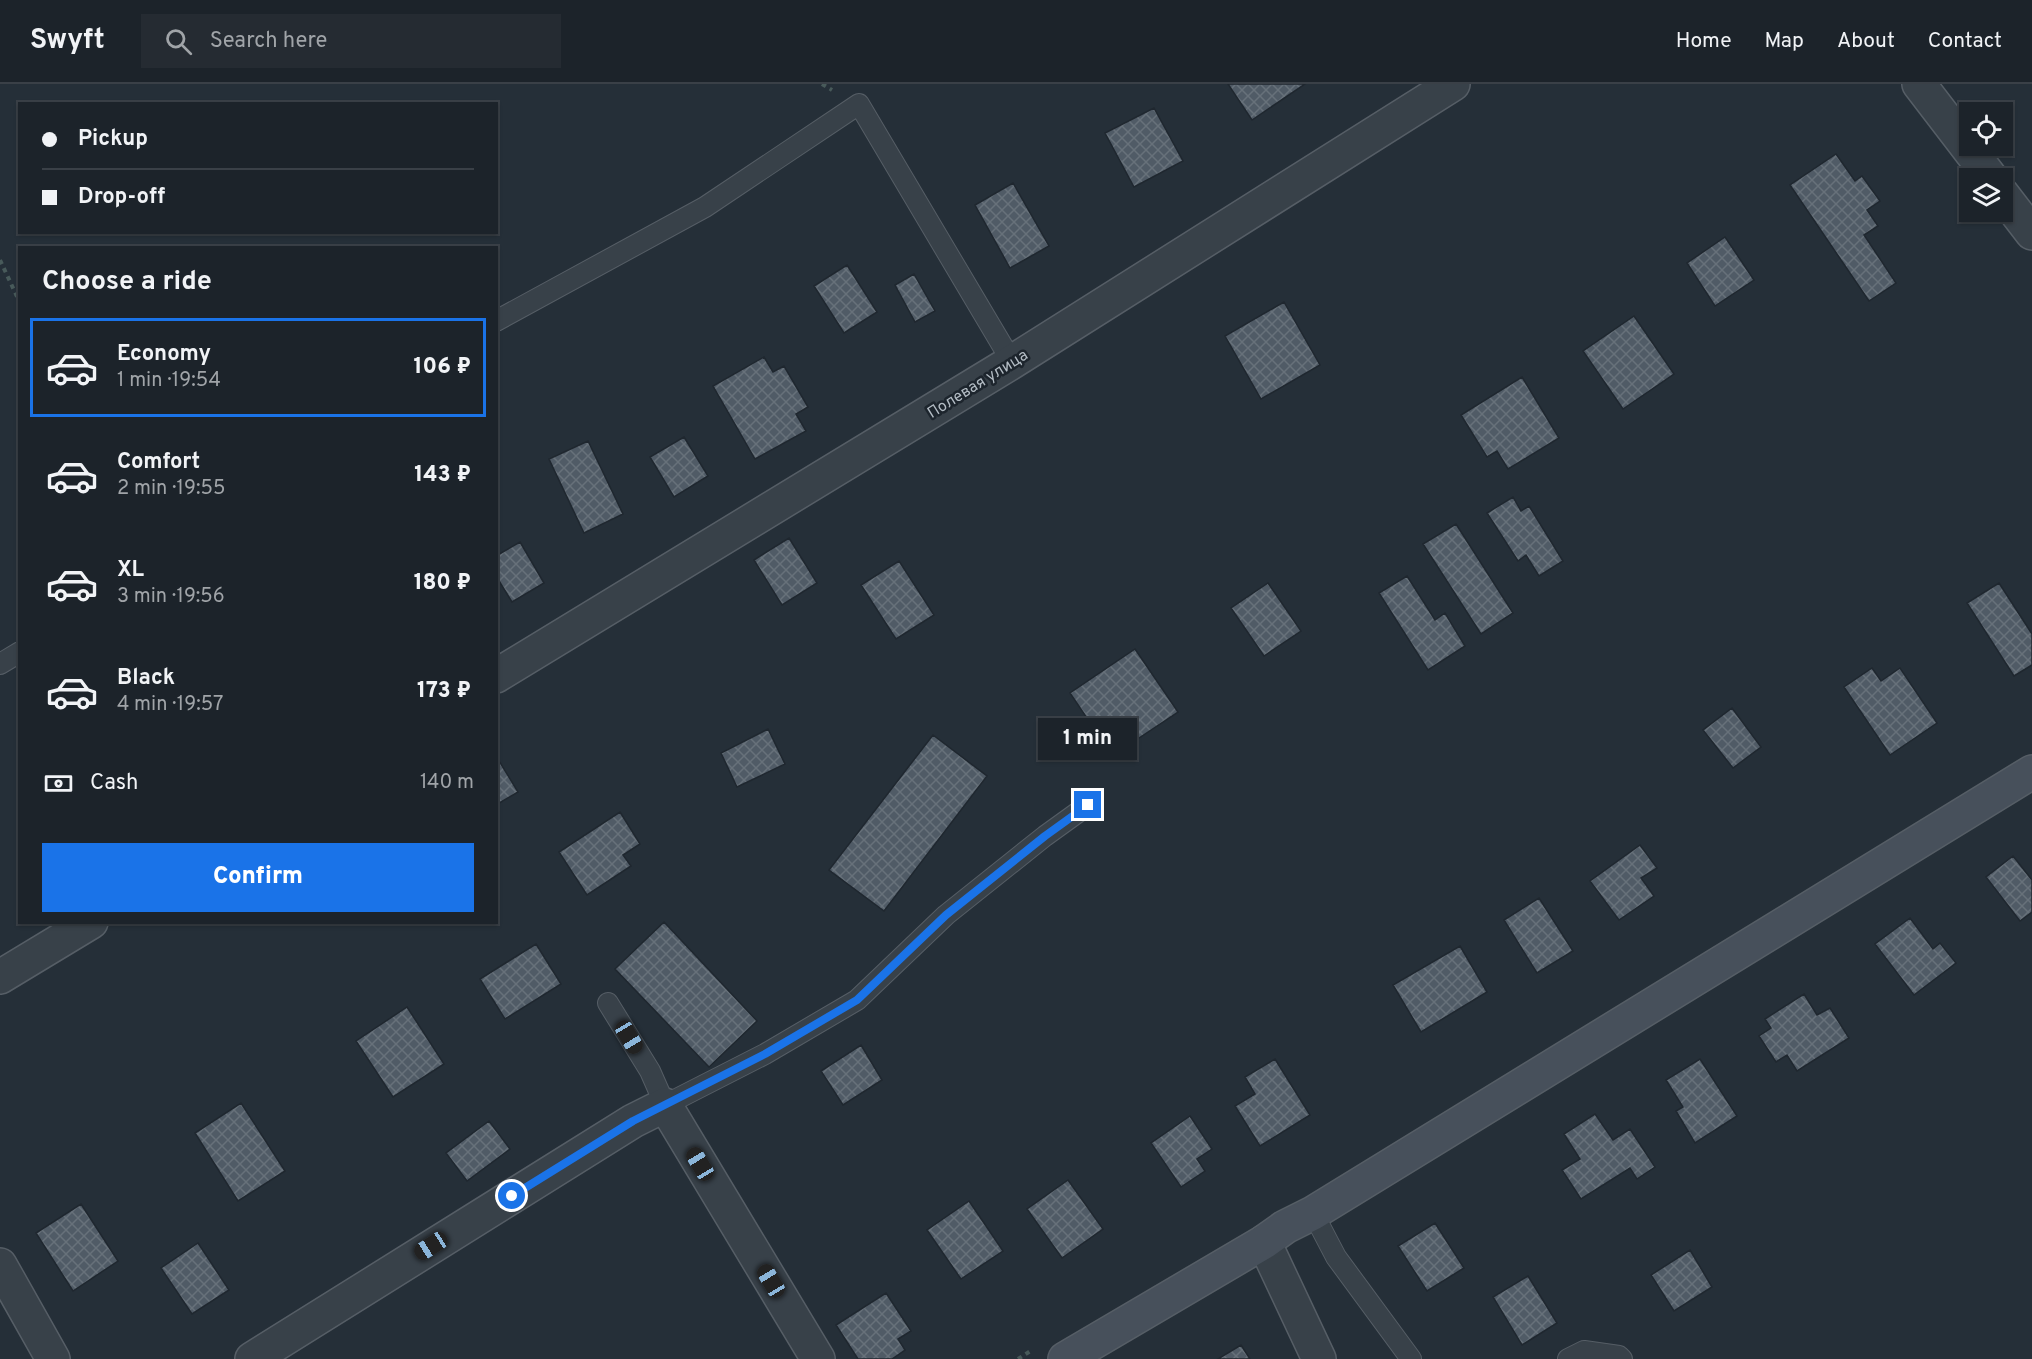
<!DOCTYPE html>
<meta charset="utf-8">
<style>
:root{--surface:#1c232a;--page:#252b32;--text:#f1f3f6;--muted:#a0a4a8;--line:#3a4047;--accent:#1a73e8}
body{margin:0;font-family:Overpass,sans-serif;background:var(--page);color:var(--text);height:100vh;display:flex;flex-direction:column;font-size:22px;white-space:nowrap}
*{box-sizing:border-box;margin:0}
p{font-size:20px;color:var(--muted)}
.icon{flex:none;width:33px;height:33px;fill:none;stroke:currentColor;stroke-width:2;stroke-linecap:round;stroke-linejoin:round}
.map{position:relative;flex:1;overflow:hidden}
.side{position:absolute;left:18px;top:162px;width:480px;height:678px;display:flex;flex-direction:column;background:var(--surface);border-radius:0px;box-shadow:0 2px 4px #0004,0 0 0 2px var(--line)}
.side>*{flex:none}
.banner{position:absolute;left:18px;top:18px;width:480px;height:132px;border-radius:0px;box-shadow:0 2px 4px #0004,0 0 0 2px var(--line);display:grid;align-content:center;height:132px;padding:0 24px;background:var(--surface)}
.buttons{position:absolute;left:1959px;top:18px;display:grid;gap:12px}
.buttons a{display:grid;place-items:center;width:54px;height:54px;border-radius:0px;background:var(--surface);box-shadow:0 2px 4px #0004,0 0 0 2px var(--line);font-size:30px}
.end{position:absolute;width:27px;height:27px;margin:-14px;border:8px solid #1a73e8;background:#fff;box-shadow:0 0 0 3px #fff}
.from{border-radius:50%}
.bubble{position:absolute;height:42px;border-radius:0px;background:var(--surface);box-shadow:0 2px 4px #0004,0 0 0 2px var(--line);font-size:20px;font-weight:800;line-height:42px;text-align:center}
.car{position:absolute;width:18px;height:36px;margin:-18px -9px;border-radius:8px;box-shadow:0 0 4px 2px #0007;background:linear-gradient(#222 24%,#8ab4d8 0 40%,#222 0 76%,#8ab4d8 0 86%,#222 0)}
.banner b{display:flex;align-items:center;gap:21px;height:57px;font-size:22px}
.banner b+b{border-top:2px solid var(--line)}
.banner i{width:15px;height:15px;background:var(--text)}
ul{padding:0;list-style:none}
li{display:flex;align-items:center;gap:18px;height:99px;margin:0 12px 9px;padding:0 12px;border:3px solid transparent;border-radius:0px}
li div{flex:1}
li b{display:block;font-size:22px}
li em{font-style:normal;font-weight:800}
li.selected{border-color:var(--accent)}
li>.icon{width:54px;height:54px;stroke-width:1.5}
h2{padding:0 24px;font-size:27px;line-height:72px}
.pay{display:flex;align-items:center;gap:15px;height:66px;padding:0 24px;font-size:22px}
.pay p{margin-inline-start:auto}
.primary-button{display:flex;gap:12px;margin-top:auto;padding:12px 24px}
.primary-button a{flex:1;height:69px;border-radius:0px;background:var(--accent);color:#fff;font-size:24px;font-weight:800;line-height:69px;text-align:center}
header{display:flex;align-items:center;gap:36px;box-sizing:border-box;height:84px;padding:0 30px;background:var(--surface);border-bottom:2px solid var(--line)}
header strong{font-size:28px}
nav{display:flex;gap:33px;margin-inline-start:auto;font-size:21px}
.search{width:420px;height:54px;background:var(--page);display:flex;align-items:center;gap:15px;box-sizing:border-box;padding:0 21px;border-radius:0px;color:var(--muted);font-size:22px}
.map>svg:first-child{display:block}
.building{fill:url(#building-cross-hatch);stroke:#1f272f;stroke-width:1.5}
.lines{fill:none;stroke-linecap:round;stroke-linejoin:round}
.service-casing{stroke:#565e66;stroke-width:22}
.minor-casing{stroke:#565e66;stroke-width:36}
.secondary-casing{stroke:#565e66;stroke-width:36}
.path{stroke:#485a5a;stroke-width:4;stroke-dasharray:4.5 4.5;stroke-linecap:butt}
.service{stroke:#384149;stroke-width:20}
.minor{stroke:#384149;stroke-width:33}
.secondary{stroke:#47505b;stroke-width:33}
.route{stroke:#1a73e8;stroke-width:8}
.labels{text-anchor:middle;stroke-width:5;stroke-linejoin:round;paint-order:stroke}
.street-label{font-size:16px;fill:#b3bcc4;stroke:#1d252d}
</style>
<header>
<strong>Swyft</strong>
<div class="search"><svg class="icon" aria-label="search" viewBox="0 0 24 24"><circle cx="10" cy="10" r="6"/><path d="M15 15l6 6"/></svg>Search here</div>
<nav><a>Home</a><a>Map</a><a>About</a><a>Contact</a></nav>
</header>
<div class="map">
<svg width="2032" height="1275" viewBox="0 0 2032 1275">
<defs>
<pattern id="building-cross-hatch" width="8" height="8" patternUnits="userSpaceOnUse" patternTransform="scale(1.5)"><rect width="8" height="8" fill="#505b66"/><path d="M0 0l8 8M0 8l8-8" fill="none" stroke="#67717a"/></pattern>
</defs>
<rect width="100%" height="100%" fill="#252f38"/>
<path class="building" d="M1228 0H1305L1252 36Z
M1154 24 1183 77 1134 103 1105 49Z
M1836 70 1855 97 1862 92 1880 117 1867 126 1878 142 1864 151 1896 199 1869 217 1790 101Z
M1013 99 1049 162 1010 184 975 121Z
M1725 153 1754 196 1715 222 1687 179Z
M847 181 877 228 844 249 814 202Z
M914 190 935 227 915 238 895 201Z
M1284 218 1320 281 1261 315 1225 252Z
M1634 232 1674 290 1623 325 1583 267Z
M764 273 773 288 784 282 808 323 796 330 806 347 755 375 713 302Z
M1522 293 1559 354 1508 385 1497 367 1487 373 1461 331Z
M684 353 708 392 674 413 650 373Z
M588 357 623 430 584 449 549 375Z
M1513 413 1521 427 1529 422 1563 477 1539 492 1526 471 1518 477 1487 429Z
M1456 440 1513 529 1481 550 1423 460Z
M789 454 817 499 782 521 754 476Z
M520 458 544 499 512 518 496 492V472Z
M899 477 934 531 896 555 861 501Z
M1407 492 1435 536 1445 529 1465 562 1428 586 1379 509Z
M1268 499 1301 547 1264 572 1231 524Z
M1999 499 2032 550V581L2014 592 1967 519Z
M1135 565 1178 628 1136 656 1122 636 1099 652 1070 609Z
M1872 584 1881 597 1900 584 1937 639 1890 671 1844 603Z
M1732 624 1761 663 1733 684 1703 646Z
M768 645 785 680 737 703 721 669Z
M933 651 987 692 884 827 829 786Z
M496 672 518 708 496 721Z
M620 728 640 760 623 771 631 782 587 811 559 768Z
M1640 761 1657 784 1641 794 1654 812 1619 836 1590 797Z
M2013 772 2032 796V828L2020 837 1986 793Z
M1539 814 1573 867 1537 889 1504 836Z
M1910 834 1933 865 1940 859 1956 879 1914 911 1875 860Z
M664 838 757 937 709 983 615 885Z
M536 860 561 900 505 935 480 895Z
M1460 862 1487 908 1421 948 1393 901Z
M1804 910 1817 931 1830 924 1849 954 1797 987 1787 971 1776 978 1759 952 1771 944 1765 935Z
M407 923 444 980 393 1013 356 957Z
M861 961 882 996 843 1021 821 987Z
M1275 975 1310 1031 1260 1062 1235 1022 1255 1010 1245 993Z
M1700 975 1737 1032 1695 1059 1676 1027 1683 1023 1666 996Z
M241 1019 285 1087 238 1117 195 1049Z
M1595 1030 1613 1056 1630 1045 1655 1083 1637 1095 1630 1084 1581 1115 1562 1086 1580 1075 1564 1050Z
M1190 1032 1212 1065 1197 1075 1205 1087 1181 1103 1151 1059Z
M489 1037 510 1065 467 1097 446 1069Z
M1068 1096 1103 1145 1062 1174 1027 1125Z
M969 1117 1003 1167 961 1195 927 1146Z
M81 1120 118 1177 73 1207 36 1149Z
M1435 1139 1464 1184 1427 1207 1398 1162Z
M198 1159 229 1206 192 1230 161 1184Z
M1690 1166 1712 1203 1674 1227 1651 1191Z
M1528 1192 1557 1239 1522 1261 1493 1213Z
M886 1209 911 1247 898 1255 905 1266 892 1275H858L836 1241Z
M1241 1261 1250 1275H1218Z"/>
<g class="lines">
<defs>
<path id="service" d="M496 237 705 123 859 20 1012 278
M0 580 20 568
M608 919 650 987 665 1021 765 970 857 916 946 831 1045 752 1088 721
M1313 1129 1336 1173 1411 1275
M1568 1275 1584 1267 1619 1272 1622 1275"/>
<path id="minor" d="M1919 0 1991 94
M2002 110 2032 149
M496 592 1012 278 1453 0
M0 893 91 838
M1264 1158 1319 1275
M0 1181 53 1275
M252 1275 633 1037 665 1021 818 1275"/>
<path id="secondary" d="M1065 1275 1264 1158 1285 1143 1313 1129 2032 688"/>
</defs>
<use href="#service" class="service-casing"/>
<use href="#minor" class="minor-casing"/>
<use href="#secondary" class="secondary-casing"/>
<path class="path" d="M822 0 832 6
M0 176 20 219
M1018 1275 1032 1266"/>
<use href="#service" class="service"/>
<use href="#minor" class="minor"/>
<use href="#secondary" class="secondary"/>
</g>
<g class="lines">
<path class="route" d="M512 1112 633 1037 765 970 857 916 946 831 1045 752 1088 721"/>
</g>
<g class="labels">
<g class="street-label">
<text transform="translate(977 299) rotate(-32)" y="6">Полевая улица</text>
</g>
</g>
</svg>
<div class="buttons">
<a><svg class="icon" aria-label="locate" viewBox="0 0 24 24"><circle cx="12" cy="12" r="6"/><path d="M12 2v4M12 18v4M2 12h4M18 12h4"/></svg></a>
<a><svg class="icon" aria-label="layers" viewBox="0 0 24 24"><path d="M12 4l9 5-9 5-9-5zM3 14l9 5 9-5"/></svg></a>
</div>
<i class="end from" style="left:512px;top:1112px"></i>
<i class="end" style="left:1088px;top:721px"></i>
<div class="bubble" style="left:1038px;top:634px;width:99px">1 min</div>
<i class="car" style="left:629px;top:953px;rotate:149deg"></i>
<i class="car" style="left:700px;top:1080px;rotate:329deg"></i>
<i class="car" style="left:431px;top:1162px;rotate:238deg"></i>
<i class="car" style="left:771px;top:1197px;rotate:329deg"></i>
<div class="banner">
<b><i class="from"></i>Pickup</b>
<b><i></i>Drop-off</b>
</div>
<section class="side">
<h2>Choose a ride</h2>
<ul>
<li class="selected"><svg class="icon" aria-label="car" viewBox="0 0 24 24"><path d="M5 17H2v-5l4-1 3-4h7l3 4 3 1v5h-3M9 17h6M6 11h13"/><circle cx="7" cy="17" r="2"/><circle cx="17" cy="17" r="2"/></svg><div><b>Economy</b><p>1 min · 19:54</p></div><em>106 ₽</em></li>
<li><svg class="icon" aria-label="car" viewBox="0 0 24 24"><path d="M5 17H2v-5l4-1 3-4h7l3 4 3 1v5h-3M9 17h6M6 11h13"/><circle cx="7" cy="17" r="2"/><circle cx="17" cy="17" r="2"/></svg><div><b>Comfort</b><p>2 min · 19:55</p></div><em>143 ₽</em></li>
<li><svg class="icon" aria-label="car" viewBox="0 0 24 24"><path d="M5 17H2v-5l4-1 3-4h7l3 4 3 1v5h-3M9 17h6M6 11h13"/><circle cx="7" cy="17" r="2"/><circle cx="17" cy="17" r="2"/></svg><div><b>XL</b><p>3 min · 19:56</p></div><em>180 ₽</em></li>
<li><svg class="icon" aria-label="car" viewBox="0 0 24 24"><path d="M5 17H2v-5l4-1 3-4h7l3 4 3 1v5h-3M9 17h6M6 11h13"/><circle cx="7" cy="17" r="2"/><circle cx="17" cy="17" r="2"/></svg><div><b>Black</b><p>4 min · 19:57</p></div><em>173 ₽</em></li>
</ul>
<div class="pay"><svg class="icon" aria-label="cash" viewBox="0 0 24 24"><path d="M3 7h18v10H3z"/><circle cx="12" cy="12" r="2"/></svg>Cash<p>140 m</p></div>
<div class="primary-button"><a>Confirm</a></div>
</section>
</div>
